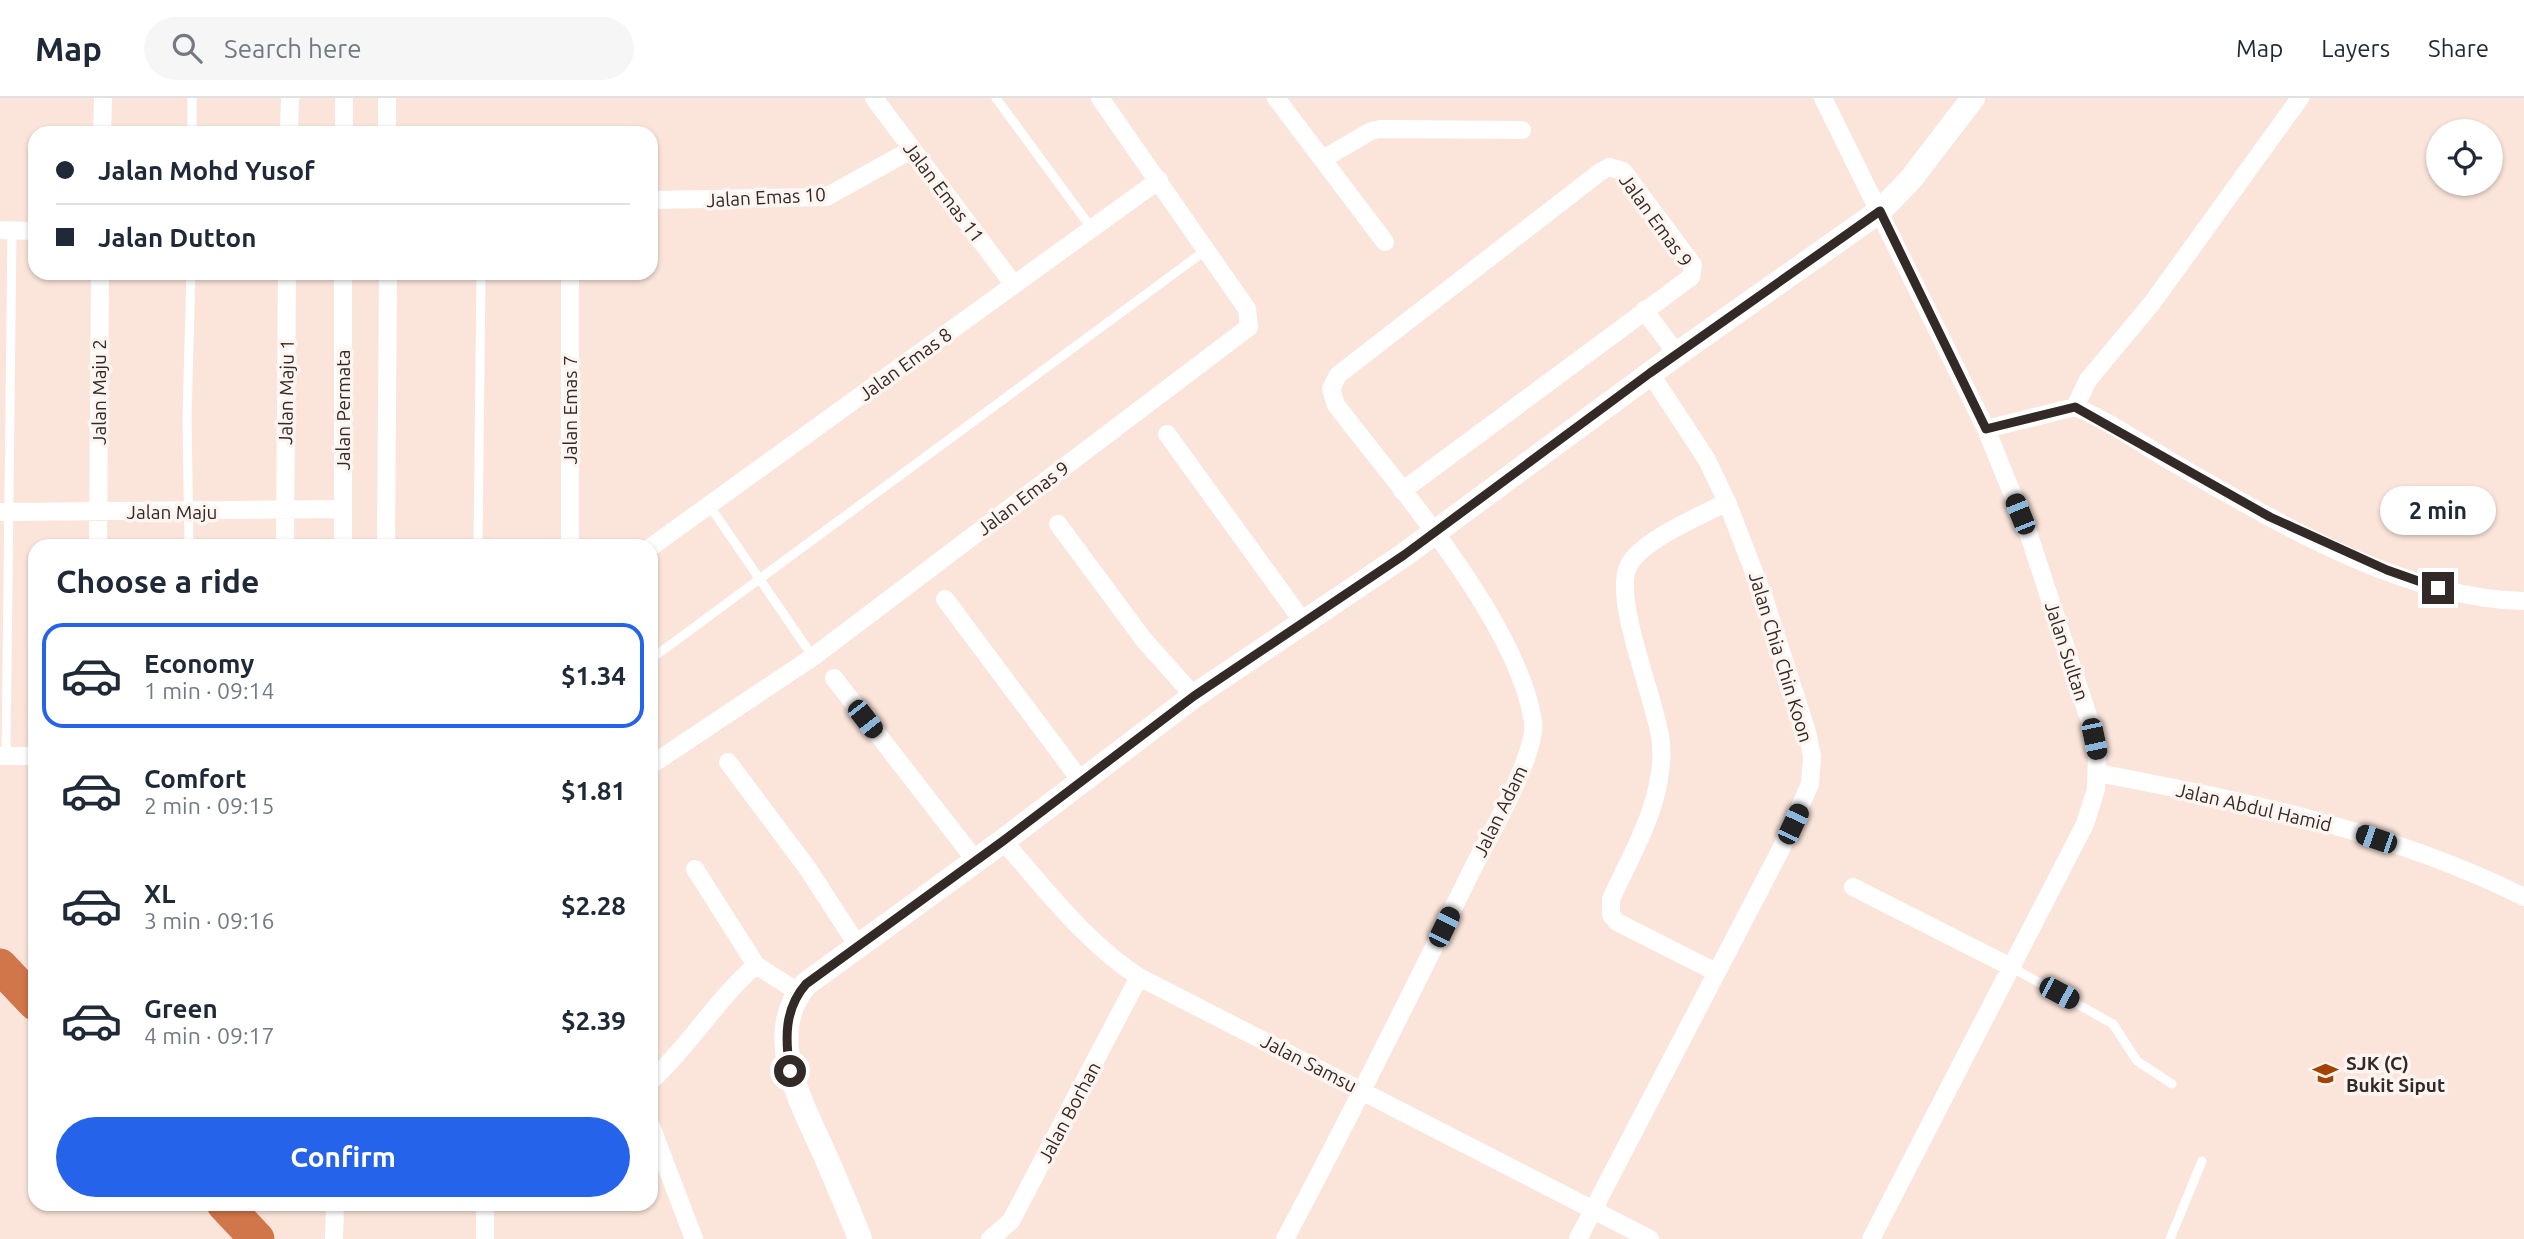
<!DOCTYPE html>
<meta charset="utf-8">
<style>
:root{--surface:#fff;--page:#f6f6f7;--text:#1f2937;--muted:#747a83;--line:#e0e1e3;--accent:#2563eb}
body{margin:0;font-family:Ubuntu,sans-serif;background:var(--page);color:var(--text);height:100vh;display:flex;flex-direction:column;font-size:26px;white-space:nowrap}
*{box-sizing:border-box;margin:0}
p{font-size:23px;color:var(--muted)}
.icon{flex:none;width:38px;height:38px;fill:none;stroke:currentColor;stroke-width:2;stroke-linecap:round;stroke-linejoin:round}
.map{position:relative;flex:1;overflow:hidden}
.sheet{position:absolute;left:28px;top:441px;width:630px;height:672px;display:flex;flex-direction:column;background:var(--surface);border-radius:21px;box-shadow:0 2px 5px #0004}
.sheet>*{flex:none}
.guide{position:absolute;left:28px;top:28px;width:630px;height:154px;border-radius:21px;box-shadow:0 2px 5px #0004;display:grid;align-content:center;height:154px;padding:0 28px;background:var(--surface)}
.tools{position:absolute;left:2426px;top:21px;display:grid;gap:14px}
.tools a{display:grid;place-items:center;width:77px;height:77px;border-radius:50%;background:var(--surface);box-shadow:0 2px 5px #0004;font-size:35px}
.end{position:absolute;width:32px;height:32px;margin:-16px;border:9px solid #332a27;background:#fff;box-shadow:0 0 0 4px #fff}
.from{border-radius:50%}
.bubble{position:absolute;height:49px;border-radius:24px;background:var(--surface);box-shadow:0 2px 5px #0004;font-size:23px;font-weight:700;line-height:49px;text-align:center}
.car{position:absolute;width:21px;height:42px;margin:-21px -10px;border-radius:9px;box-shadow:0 0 5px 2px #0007;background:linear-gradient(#222 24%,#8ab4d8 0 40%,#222 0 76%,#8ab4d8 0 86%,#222 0)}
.guide b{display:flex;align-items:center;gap:24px;height:66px;font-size:26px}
.guide b+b{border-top:2px solid var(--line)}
.guide i{width:18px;height:18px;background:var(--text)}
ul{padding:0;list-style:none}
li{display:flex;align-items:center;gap:21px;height:105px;margin:0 14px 10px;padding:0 14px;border:4px solid transparent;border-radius:21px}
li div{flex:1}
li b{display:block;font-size:26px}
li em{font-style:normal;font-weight:700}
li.on{border-color:var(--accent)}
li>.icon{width:63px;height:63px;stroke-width:1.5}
h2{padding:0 28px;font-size:32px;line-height:84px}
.button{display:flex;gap:14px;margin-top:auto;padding:14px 28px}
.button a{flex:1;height:80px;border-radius:42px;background:var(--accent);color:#fff;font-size:28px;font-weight:700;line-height:80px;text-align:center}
header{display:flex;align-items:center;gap:42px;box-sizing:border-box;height:98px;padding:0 35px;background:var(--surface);border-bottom:2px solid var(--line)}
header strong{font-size:33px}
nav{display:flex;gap:38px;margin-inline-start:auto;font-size:24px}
.search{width:490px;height:63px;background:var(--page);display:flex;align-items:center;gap:18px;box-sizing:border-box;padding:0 24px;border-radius:38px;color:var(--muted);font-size:26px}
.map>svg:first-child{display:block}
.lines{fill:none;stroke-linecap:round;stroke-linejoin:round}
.river{stroke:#d1754a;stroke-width:35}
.lane{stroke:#fff;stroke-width:9}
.street{stroke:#fff;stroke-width:18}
.secondary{stroke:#fff;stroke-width:24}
.route{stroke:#332a27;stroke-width:9}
.labels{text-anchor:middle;stroke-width:7;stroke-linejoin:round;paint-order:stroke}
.street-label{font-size:19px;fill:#332a27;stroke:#fef5f1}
.poi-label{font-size:19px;font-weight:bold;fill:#332a27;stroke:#fef5f1;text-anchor:start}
</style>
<header>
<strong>Map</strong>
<div class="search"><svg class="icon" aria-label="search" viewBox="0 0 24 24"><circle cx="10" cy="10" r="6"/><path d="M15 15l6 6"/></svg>Search here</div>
<nav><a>Map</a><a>Layers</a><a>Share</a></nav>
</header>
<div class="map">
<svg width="2524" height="1141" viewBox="0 0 2524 1141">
<rect width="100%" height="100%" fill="#fbe5db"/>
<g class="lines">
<path class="river" d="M0 868 35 905
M224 1106 257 1141"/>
<path class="lane" d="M996 0 1092 131
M192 35V0
M709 407 813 559
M189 448 187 320 191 175
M478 448 481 175
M651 561 1206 152
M6 658 12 132
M2013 870 2113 926 2137 963 2172 986
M2170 1141 2202 1063"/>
<path class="street" d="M344 0V35
M387 0V35
M874 0 1014 187
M1276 0 1385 144
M1823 0 1986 331 2029 437 2091 627 2097 655 2096 691 2085 726 1871 1141
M102 35 103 0
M289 35 290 0
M1323 61 1371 33 1381 31 1522 32
M651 102 826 99 911 52
M0 132 35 133
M343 175V448
M570 175V448
M1644 212 1677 256
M2075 309 2088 282 2152 205 2300 0
M1986 331 2075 309C2109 323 2140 345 2172 364 2275 423 2403 501 2524 503
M1167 336 1304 525
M0 414 343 411
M1058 426 1144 542 1194 598
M98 448 100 175
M285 448 287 175
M386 448 388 175
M651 449 1159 82
M945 501 1081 683
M834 580 976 763
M0 658H35
M728 664 808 771 858 848
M651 667 813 559 1249 229 1247 211 1100 0
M2098 675C2243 703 2390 732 2524 799
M1003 743C1045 790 1086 845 1139 879L1650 1141
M695 771 756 867 798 894
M1853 789 2013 870
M1716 874 1617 824 1611 817V801C1634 751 1665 702 1661 645 1657 604 1611 500 1629 467 1642 442 1702 417 1727 404
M651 983C690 947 716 902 756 867
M651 1028 694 1141
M485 1106V1141
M334 1141 335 1106
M990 1141 1011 1123 1139 879
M1285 1141C1349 1021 1409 900 1469 778 1485 745 1538 656 1533 623 1517 523 1398 388 1336 307L1331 291 1338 277 1600 74 1609 69 1623 73 1693 167 1691 179 1402 393
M1578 1141 1781 751 1810 686 1812 658 1807 634 1764 500 1727 404 1707 362 1650 275"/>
<path class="secondary" d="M860 1141C849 1112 837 1085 825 1057 802 1005 762 937 806 886L1003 743 1194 598 1404 457 1677 256 1880 113 1911 81 1973 0"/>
</g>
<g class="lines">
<path class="route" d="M790 973C785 941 784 911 806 886L1003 743 1194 598 1404 457 1650 275 1880 113 1986 331 2075 309 2270 419 2387 472 2438 490"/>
</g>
<defs>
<symbol id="school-bare" viewBox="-9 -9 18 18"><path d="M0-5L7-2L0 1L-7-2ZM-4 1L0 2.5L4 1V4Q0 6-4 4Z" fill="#a44202" stroke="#fef5f1" stroke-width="2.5" paint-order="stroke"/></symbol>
</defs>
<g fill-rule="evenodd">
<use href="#school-bare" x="2308" y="958" width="35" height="35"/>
</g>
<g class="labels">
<g class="street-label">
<text transform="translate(944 94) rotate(53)" y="7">Jalan Emas 11</text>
<text transform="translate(766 99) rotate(-3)" y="7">Jalan Emas 10</text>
<text transform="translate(1656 122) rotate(54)" y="7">Jalan Emas 9</text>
<text transform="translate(905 266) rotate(-36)" y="7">Jalan Emas 8</text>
<text transform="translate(99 294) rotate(-90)" y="7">Jalan Maju 2</text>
<text transform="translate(286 294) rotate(-89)" y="7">Jalan Maju 1</text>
<text transform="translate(343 312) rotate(-90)" y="7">Jalan Permata</text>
<text transform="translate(570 312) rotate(-90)" y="7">Jalan Emas 7</text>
<text transform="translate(1023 400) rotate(-37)" y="7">Jalan Emas 9</text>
<text x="172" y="421">Jalan Maju</text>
<text transform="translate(2067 553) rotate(72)" y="7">Jalan Sultan</text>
<text transform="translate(1781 559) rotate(73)" y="7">Jalan Chia Chin Koon</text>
<text transform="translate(2254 709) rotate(13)" y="7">Jalan Abdul Hamid</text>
<text transform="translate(1500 713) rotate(-64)" y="7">Jalan Adam</text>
<text transform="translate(1309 965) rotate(27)" y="7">Jalan Samsu</text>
<text transform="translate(1069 1014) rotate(-62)" y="7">Jalan Borhan</text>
</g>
<g class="poi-label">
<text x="2346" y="972">SJK (C)<tspan x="2346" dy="22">Bukit Siput</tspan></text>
</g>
</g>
</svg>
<div class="tools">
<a><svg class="icon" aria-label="locate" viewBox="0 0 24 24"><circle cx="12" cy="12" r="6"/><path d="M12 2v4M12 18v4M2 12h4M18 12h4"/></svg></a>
</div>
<i class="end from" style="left:790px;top:973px"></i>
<i class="end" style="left:2438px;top:490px"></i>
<div class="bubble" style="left:2380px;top:388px;width:116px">2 min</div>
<i class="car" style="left:2020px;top:416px;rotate:338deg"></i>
<i class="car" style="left:865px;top:621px;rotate:142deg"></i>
<i class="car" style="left:2094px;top:641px;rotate:168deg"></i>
<i class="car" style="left:1793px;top:726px;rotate:25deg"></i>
<i class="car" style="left:2376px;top:741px;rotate:289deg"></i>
<i class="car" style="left:1444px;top:829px;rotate:26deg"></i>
<i class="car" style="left:2059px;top:895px;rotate:118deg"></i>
<div class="guide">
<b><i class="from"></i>Jalan Mohd Yusof</b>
<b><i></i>Jalan Dutton</b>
</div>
<section class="sheet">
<h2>Choose a ride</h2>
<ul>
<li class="on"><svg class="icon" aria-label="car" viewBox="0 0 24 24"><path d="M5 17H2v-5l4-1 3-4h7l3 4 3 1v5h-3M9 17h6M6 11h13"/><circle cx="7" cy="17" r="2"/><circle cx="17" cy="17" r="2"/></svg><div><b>Economy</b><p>1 min · 09:14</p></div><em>$1.34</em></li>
<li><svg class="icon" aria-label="car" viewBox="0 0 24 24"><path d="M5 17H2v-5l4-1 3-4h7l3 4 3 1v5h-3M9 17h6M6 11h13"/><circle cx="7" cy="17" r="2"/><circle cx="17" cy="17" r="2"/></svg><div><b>Comfort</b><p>2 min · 09:15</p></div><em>$1.81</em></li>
<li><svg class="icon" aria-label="car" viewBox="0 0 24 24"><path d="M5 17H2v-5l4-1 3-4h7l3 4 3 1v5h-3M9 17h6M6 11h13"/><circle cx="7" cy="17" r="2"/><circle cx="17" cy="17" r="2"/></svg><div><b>XL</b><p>3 min · 09:16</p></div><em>$2.28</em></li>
<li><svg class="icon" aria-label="car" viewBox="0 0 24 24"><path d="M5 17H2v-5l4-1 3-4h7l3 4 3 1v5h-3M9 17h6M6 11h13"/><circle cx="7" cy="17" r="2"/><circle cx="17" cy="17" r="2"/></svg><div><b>Green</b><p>4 min · 09:17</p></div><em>$2.39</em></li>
</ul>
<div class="button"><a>Confirm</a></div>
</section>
</div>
